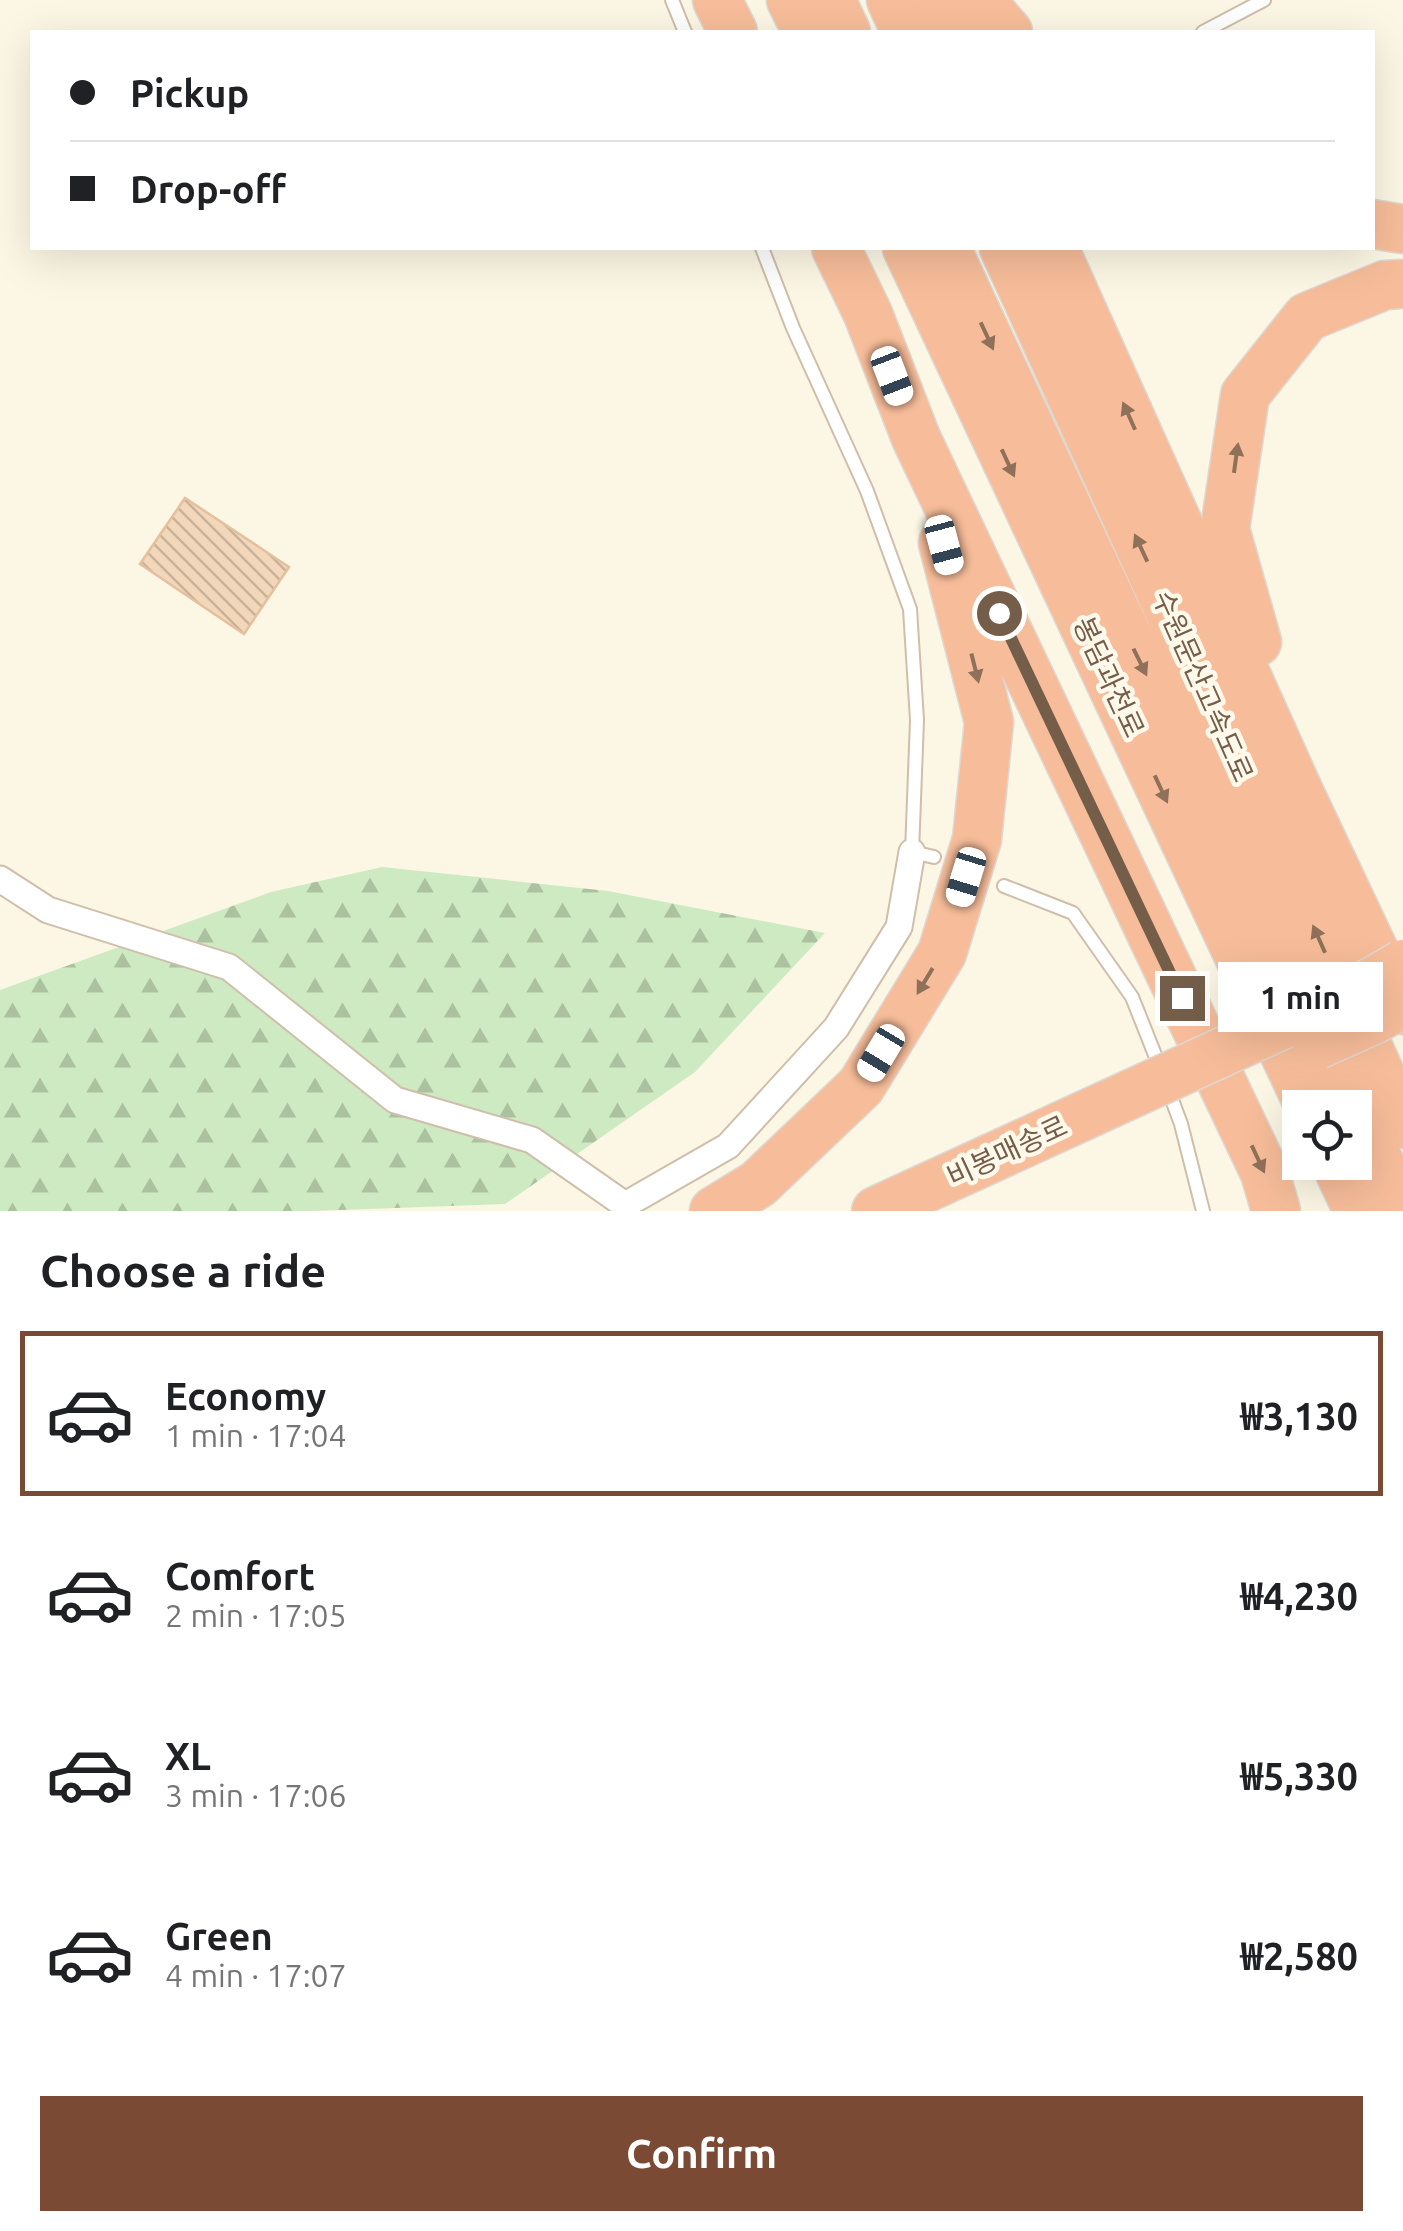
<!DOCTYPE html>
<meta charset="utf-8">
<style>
:root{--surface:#fff;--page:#f6f6f6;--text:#202124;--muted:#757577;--line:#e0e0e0;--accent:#7a4a34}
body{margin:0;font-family:Ubuntu,"Noto Sans KR",sans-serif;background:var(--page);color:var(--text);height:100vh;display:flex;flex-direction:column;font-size:38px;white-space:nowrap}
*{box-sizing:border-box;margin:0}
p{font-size:32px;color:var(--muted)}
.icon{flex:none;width:55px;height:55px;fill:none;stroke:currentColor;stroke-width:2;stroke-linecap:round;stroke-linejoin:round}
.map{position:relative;height:1211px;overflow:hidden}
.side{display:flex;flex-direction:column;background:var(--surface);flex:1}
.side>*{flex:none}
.guide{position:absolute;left:30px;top:30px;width:1345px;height:220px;border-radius:0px;box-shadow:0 10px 40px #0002;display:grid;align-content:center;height:220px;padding:0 40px;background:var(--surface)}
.tools{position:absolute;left:1282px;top:1090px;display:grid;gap:20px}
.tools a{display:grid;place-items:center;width:90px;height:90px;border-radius:0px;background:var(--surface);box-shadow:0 10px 40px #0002;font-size:50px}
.end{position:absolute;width:45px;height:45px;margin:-22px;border:12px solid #755e49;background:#fff;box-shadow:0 0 0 5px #fff}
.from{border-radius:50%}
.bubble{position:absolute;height:70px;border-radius:0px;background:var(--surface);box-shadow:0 10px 40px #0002;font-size:32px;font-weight:700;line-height:70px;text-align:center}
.car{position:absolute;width:30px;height:60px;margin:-30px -15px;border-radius:12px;box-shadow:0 0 8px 2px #0007;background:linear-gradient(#fff 24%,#345 0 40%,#fff 0 76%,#345 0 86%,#fff 0)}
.guide b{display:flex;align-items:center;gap:35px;height:95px;font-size:38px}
.guide b+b{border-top:2px solid var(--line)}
.guide i{width:25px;height:25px;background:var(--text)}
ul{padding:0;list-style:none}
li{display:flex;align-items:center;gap:30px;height:165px;margin:0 20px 15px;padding:0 20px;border:5px solid transparent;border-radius:0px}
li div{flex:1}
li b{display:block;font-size:38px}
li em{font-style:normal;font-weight:700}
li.on{border-color:var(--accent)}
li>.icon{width:90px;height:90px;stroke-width:1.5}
h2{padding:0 40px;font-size:45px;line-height:120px}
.cta{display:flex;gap:20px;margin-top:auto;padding:20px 40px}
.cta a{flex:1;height:115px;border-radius:0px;background:var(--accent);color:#fff;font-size:40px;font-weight:700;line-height:115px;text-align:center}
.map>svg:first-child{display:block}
.forest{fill:url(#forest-firs)}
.building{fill:url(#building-back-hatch);stroke:#e5c09c;stroke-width:2.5}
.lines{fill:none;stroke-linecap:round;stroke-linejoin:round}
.lane-casing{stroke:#cebeaa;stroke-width:16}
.street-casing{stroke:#cebeaa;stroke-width:29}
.highway-casing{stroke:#ded8d3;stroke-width:51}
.lane{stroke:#fff;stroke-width:12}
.street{stroke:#fff;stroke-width:25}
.highway{stroke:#f7bd9a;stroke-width:48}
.highway-bridge-casing{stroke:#ded8d3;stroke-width:51;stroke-linecap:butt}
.highway-bridge{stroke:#f7bd9a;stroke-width:48}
.oneway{fill:#8f7159}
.route{stroke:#755e49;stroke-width:12}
.labels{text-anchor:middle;stroke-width:9;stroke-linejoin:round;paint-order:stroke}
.street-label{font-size:28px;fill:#755e49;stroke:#fff9eb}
</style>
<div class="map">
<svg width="1403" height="1211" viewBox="0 0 1403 1211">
<defs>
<pattern id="forest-firs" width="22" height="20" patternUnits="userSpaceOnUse" patternTransform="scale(2.5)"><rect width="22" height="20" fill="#ceeac2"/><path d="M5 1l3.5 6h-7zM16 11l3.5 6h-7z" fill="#acc1a0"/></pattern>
<pattern id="building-back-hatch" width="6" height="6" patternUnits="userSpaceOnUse" patternTransform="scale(2.5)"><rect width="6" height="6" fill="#f2d7bb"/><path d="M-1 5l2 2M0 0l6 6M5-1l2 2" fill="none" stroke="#c9b29a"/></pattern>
</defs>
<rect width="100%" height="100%" fill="#fcf6e4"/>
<path class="forest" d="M382 867 608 891 825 933 695 1072 505 1204 312 1211H0V990L271 892Z"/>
<path class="building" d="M185 498 289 567 244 634 140 564Z"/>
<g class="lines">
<defs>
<path id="lane" d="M672 0 685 32
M1203 32 1264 0
M762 248 793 328 867 491 910 609 917 720 912 852 934 857
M1004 886 1073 913 1132 997 1161 1070
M1168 1089 1181 1124 1203 1211"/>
<path id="street" d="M0 879 48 910 229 967 395 1100 532 1140 625 1205 728 1146 836 1028 899 927 912 852"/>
<path id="highway" d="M717 0 733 32
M791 0 807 32
M831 0 846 32
M891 0 906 32
M942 0 957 32
M980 0 1008 32
M1372 224 1403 229
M836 248 868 314 916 438 1265 1173 1276 1211
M907 248 1310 1108
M946 248 1111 601 1353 1108
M1004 248 1403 1124
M1054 248 1298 790 1402 1010
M1257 642 1225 529 1245 395 1307 317 1385 285 1403 284
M1355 1112 1403 1211
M1335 1162 1358 1211
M714 1211 758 1184 861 1086 942 953 977 839 989 722 943 543
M876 1211 1083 1116"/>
</defs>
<use href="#lane" class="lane-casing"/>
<use href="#street" class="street-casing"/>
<use href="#highway" class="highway-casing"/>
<use href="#lane" class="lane"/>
<use href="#street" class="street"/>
<use href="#highway" class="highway"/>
<defs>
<path id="highway-bridge" d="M1317 1045 1375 1019 1403 1003
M1083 1116 1358 990 1403 964"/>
</defs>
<use href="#highway-bridge" class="highway-bridge-casing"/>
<use href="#highway-bridge" class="highway-bridge"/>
</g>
<defs><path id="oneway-solid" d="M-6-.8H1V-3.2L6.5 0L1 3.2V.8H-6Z" transform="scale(2.5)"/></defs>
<g class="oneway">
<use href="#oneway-solid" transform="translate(987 336) rotate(65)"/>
<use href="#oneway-solid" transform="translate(1129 416) rotate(-114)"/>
<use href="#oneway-solid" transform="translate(1236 458) rotate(-82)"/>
<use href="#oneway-solid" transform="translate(1008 463) rotate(65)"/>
<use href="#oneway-solid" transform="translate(1141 548) rotate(-115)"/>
<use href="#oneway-solid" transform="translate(1140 662) rotate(64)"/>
<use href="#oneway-solid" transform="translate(975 668) rotate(76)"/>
<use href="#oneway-solid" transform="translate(1161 789) rotate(65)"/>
<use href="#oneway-solid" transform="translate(1319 939) rotate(-114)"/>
<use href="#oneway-solid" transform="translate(925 981) rotate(121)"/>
<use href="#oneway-solid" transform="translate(1258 1159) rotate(65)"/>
</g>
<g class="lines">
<path class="route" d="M999 613 1182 998"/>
</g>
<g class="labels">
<g class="street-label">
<text transform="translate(1109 677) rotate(65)" y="10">봉담과천로</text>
<text transform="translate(1203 686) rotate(66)" y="10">수원문산고속도로</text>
<text transform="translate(1007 1151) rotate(-25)" y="10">비봉매송로</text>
</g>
</g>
</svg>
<div class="tools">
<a><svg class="icon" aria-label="locate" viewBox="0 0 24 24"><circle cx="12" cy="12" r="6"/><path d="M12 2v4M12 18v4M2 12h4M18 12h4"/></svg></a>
</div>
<i class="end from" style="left:999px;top:613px"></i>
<i class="end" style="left:1182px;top:998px"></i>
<div class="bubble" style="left:1218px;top:962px;width:165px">1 min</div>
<i class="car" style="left:892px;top:376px;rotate:159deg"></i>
<i class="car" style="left:944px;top:545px;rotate:165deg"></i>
<i class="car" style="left:966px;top:877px;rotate:197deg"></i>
<i class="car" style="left:881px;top:1053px;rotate:211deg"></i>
<div class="guide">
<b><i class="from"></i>Pickup</b>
<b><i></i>Drop-off</b>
</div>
</div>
<section class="side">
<h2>Choose a ride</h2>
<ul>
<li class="on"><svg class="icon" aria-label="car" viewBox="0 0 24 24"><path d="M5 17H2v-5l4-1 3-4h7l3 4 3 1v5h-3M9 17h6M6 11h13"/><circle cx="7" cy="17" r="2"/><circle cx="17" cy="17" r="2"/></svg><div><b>Economy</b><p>1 min · 17:04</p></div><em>₩3,130</em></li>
<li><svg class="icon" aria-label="car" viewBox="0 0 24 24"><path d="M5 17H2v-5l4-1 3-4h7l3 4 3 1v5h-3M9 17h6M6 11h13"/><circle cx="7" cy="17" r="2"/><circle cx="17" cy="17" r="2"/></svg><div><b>Comfort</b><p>2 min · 17:05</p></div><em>₩4,230</em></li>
<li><svg class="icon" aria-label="car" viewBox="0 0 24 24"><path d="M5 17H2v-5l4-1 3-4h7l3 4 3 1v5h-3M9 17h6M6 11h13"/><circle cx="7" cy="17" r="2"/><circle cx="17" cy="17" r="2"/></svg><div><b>XL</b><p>3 min · 17:06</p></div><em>₩5,330</em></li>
<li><svg class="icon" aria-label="car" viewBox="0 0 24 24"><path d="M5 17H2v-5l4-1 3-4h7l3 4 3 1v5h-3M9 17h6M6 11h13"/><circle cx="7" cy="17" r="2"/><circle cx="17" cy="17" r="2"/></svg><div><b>Green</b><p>4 min · 17:07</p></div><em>₩2,580</em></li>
</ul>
<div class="cta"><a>Confirm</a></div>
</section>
